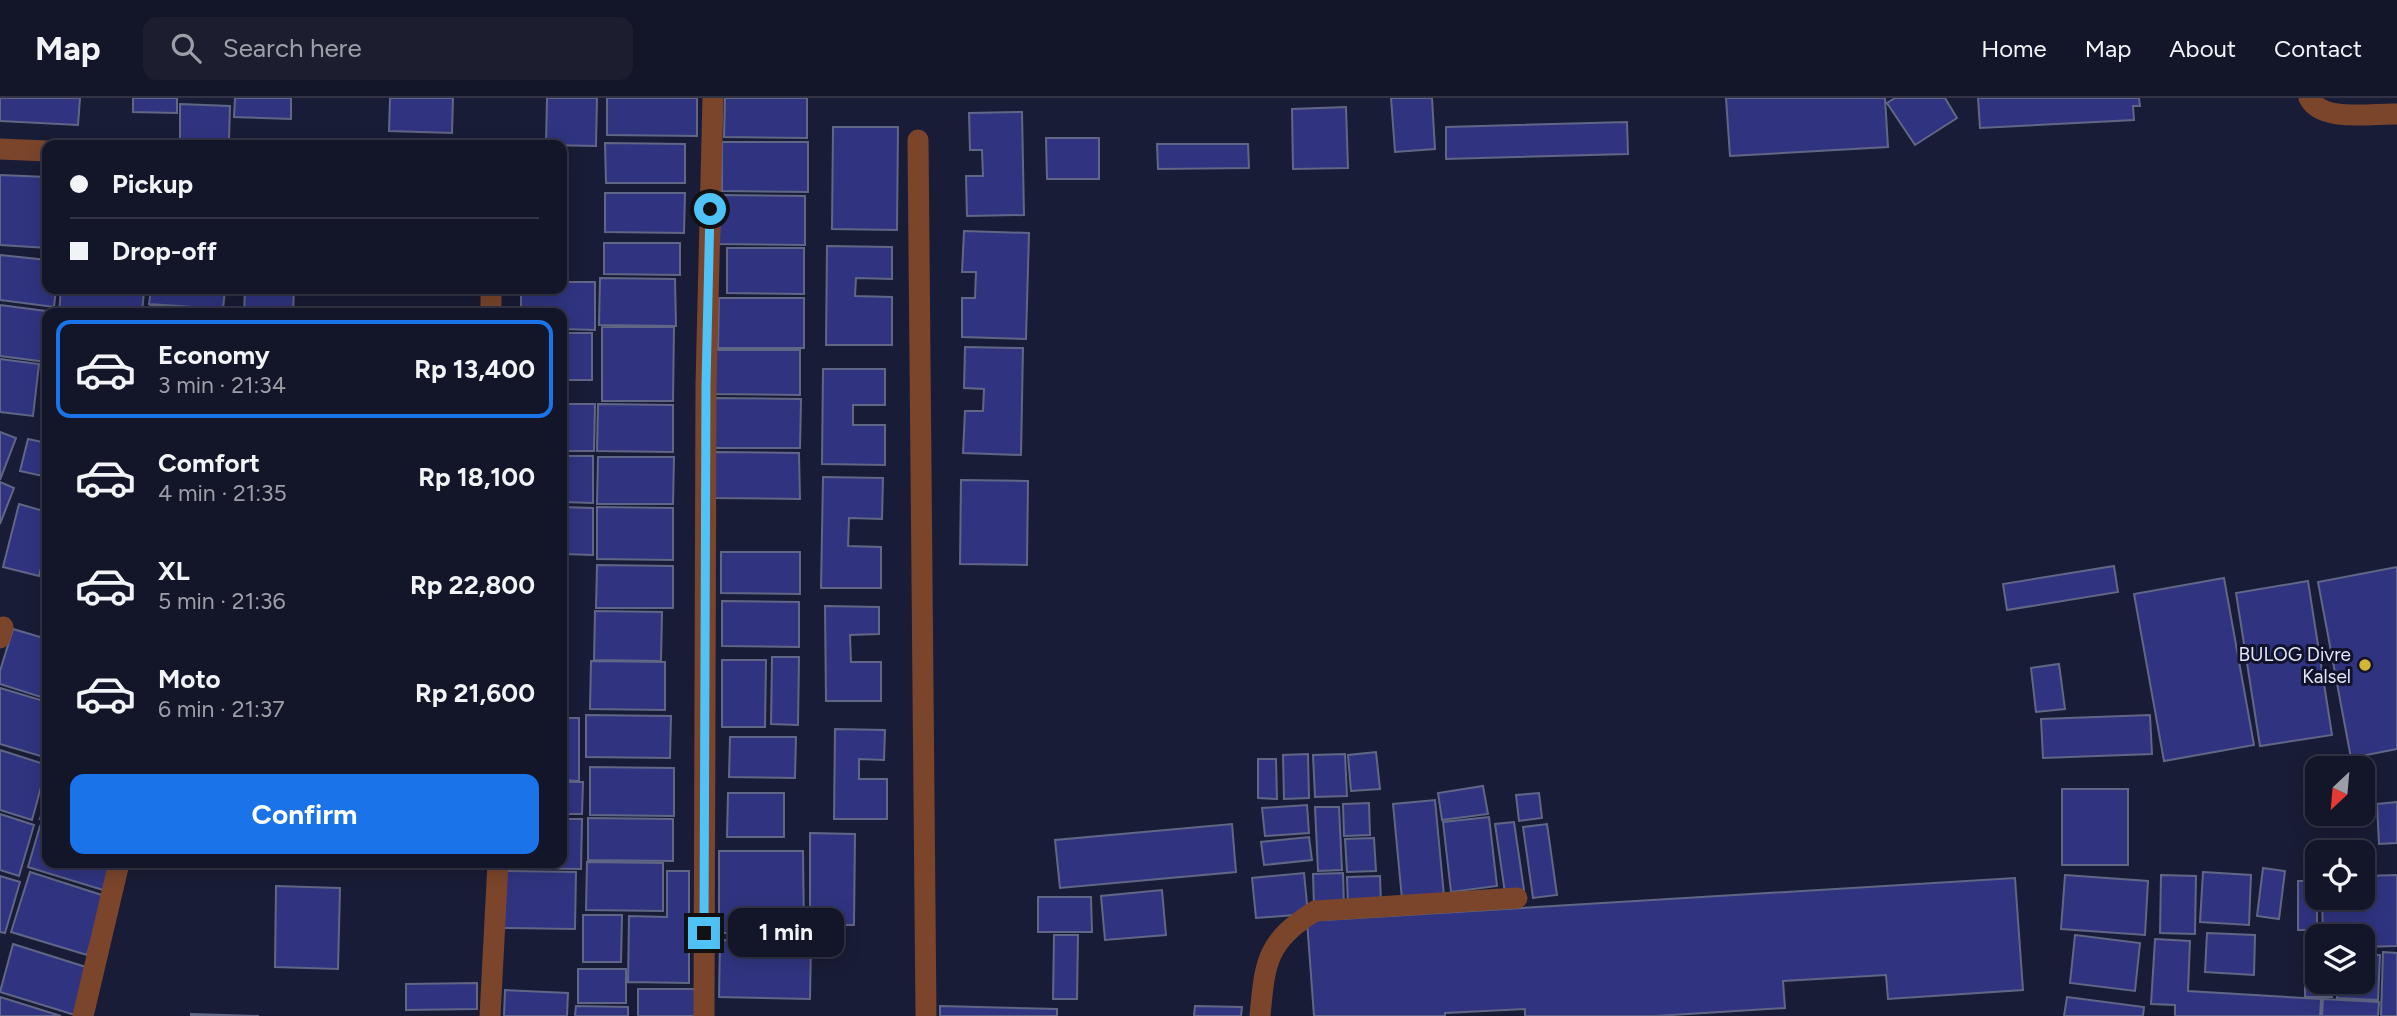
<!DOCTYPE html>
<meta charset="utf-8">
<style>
:root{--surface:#131528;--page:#1c1e30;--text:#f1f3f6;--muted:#9d9fa8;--line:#323445;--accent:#1a73e8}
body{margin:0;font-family:Figtree,sans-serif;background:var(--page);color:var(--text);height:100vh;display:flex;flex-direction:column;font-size:26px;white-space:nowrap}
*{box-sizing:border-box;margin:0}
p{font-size:23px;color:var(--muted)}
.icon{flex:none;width:38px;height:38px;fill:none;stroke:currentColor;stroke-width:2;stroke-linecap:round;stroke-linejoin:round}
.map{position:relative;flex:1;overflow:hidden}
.panel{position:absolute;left:42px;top:210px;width:525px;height:560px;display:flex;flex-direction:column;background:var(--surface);border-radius:14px;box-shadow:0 4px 18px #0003,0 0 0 2px var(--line)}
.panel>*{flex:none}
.hud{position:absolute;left:42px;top:42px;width:525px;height:154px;border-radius:14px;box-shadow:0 4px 18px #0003,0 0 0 2px var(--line);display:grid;align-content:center;height:154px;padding:0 28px;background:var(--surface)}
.needle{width:46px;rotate:206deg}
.tools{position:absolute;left:2305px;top:658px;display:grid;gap:14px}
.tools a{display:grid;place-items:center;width:70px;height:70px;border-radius:14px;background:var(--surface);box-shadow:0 4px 18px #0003,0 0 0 2px var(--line);font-size:35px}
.end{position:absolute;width:32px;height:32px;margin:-16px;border:9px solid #4fc3f7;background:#111;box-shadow:0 0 0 4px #111}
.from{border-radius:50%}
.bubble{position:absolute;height:49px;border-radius:14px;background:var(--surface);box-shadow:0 4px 18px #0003,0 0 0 2px var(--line);font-size:23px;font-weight:700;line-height:49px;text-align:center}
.hud b{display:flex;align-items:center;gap:24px;height:66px;font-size:26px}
.hud b+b{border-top:2px solid var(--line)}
.hud i{width:18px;height:18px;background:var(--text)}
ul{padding:12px 0 0;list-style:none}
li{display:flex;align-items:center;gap:21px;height:98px;margin:0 14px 10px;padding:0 14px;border:4px solid transparent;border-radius:14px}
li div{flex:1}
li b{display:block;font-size:26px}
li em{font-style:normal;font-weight:700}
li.active{border-color:var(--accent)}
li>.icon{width:63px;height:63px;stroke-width:1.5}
.cta{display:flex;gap:14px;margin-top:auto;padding:14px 28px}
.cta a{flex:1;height:80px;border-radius:14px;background:var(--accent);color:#fff;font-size:28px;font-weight:700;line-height:80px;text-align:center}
header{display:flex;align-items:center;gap:42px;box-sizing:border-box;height:98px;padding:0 35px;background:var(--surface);border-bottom:2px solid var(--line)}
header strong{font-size:33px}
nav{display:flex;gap:38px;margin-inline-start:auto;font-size:24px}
.search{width:490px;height:63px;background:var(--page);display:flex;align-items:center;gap:18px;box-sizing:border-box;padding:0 24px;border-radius:14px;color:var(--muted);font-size:26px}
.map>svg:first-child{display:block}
.building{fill:#303480;stroke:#606685;stroke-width:2}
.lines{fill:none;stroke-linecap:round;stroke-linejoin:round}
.lane{stroke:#7b452c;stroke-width:21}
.street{stroke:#7b452c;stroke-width:21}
.route{stroke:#4fc3f7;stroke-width:9}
.poi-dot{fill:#d3b635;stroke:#10132b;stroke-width:2.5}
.labels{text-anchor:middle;stroke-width:6;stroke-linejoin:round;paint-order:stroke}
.poi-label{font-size:19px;fill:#e2e6f7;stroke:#10132b;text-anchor:end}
</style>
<header>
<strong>Map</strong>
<div class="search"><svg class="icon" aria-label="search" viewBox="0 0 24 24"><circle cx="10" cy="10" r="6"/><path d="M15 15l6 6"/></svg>Search here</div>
<nav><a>Home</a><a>Map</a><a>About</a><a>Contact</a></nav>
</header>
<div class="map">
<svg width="2397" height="918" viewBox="0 0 2397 918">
<rect width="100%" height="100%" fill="#191c36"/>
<path class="building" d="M0 0H80L78 27 0 23Z
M133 0H177V15L133 14Z
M235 0H291V21L234 19Z
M390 0H453L452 35 389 33Z
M547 0H597L596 48 546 47Z
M607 0H697V38L607 37Z
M725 0H807V40L724 39Z
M1391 0H1432L1435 51 1395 54Z
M1726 0H1885L1888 49 1730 58Z
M1895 0H1945L1957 20 1915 47 1887 5Z
M1978 0H2139L2140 8H2133L2134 22 1980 30Z
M180 6 230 8 229 42 180 41Z
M1346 9 1348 70 1293 71 1292 11Z
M1022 14 1024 117 967 118 966 78H983L982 52H970L969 15Z
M1627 24 1628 56 1446 61V29Z
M833 29H898L897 132 832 131Z
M1046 40H1099V81H1047Z
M722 44H808V94L722 93Z
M605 45 685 46V85H606Z
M1157 46H1248L1249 70 1158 71Z
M0 77 47 79V150L0 147Z
M605 95H685L684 135 605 134Z
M720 97 805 98V147L719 146Z
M964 133 1029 135 1026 241 962 239V200H975L976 174H962Z
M604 145H680V177L604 176Z
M827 148 892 149V181L856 180 855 198 892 199V247H826Z
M727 150H804V196L727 195Z
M0 157 47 162V191H56L54 209 0 202Z
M600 180 675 181 676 228 599 227Z
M562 184H595V232L562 231V215H521V191H562Z
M61 191 144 193 142 215H59Z
M151 191H225L223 211 149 206Z
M245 191H294L293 215H244Z
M719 200H804V250H718Z
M0 207 54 214 47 215V264L0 258Z
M150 208 224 214V215H149Z
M602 229H674L673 303H602Z
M562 235H592V282H562Z
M965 249 1023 250 1021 357 963 355 965 313H983L984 291 964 290Z
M714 252H800V297L713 296Z
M0 261 39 266 33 318 0 314Z
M823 271H885V307H853V327H885V367L822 366Z
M714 300 801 301 800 350H714Z
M562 306H595L594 353H562Z
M598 306 673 307V354L597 353Z
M0 334 16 340 0 382Z
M28 341 47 345V379L20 373Z
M714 354 799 355 800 401 713 400Z
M562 358H593V405L562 404Z
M598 359H674L673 406H597Z
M823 379 883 380 882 421 849 420 848 448 881 449V490H821Z
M961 382 1028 383 1027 467 960 466Z
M0 384 14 390 0 426Z
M19 406 47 414V446L39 478 3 469Z
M562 409 593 410V457L562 456Z
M597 409 673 410V462L597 461Z
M721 454H800V496L721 495Z
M597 467 673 468V510H596Z
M2114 468 2118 494 2007 512 2003 486Z
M2397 469V651L2351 660 2318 484Z
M2224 480 2254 647 2164 663 2134 496Z
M2308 483 2332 637 2260 648 2236 495Z
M722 503 799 504V549L722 548Z
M825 508 879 509V536L850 537 851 564H881V603H826Z
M595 513 662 514 661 563 594 562Z
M13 531 47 541V601L0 586V573Z
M772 559H799L798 627 771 626Z
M722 562H766L765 629H722Z
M591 563 665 564V612L590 611Z
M2059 566 2065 611 2036 614 2031 570Z
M0 590 47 604V660L0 646Z
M586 617 671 618 670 660 586 659Z
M2150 617 2152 656 2043 660 2041 621Z
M562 620H579V683L562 682Z
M835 631 885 632 884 662 859 661V681H887V721H834Z
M730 639H796L795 680 729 679Z
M0 652 47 667 32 722 0 712Z
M1376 654 1380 691 1351 693 1348 657Z
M1308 656 1309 700 1284 701 1283 657Z
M1345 656 1347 698 1315 699 1313 657Z
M1258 661H1276L1277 701 1258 700Z
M590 669 674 670V718L590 717Z
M562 684H583L582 716H562Z
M1483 688 1488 716 1442 722 1438 695Z
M2062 691H2128V767H2062Z
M728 695H784V739H727Z
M1539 695 1542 720 1519 723 1516 697Z
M47 698V723L40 721Z
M1435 702 1444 798 1402 801 1393 706Z
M2397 704V745L2379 746 2377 706Z
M1369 705 1370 737 1344 738 1343 706Z
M1307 707 1309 735 1265 738 1262 710Z
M1315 709H1339L1342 772 1318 773Z
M0 716 34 727 19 778 0 772Z
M1489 719 1497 788 1451 794 1443 724Z
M588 720 673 721V763L588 762Z
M562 721H582L581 771 501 770V765H562Z
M1514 724 1524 792 1505 795 1495 726Z
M1232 726 1236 774 1060 790 1055 742Z
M1547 726 1557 797 1533 800 1523 729Z
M40 728 47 730V765H112L103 792 28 769Z
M810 735 855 736 854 827H810Z
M1309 739 1312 762 1264 767 1261 744Z
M1374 740 1376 773 1347 774 1345 741Z
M719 753H803L804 834 719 835Z
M587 764 663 765V813L586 812Z
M2263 770 2285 773 2279 821 2257 818Z
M502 773 576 774 575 831 502 830Z
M667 773H689V885L628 884 629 818 667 819Z
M30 774 105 798 87 857 11 834Z
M2203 774 2251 777 2249 827 2200 824Z
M1304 775 1308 816 1256 820 1252 780Z
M1343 775 1344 809H1314L1313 776Z
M2065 777 2148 783 2145 837 2061 831Z
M2161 777 2196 778 2195 836 2160 835Z
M2397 777V848L2362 849V838H2323L2322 800H2362V778Z
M0 778 20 784 5 835 0 834Z
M1380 778 1381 806 1348 808 1347 779Z
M2015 780 2023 892 1888 901 1886 877 1783 883 1785 910 1656 918H1525V911L1445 915V918H1314L1307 823Z
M2298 783H2317V832H2298Z
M276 788 340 790 338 871 275 869Z
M1162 792 1166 837 1105 842 1101 798Z
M1038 799H1091L1092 834H1038Z
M583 817H622L621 864H583Z
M2207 835 2255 837 2254 877 2205 874Z
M1054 837H1078L1077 901H1053Z
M2075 837 2140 845 2135 893 2070 885Z
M2155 841 2190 843 2188 893 2321 901 2320 918H2175V907L2151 906Z
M720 842 811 844 810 901 719 899Z
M13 846 89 870 75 917 0 894Z
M2305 853H2317V884H2332V899H2305Z
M2383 854 2397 855V918H2381Z
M2362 857H2380L2378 902 2337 900 2338 884H2362Z
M578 871H626V905H578Z
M477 885V911L406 912V886Z
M638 891H695V918H638Z
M505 892 568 895 567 918H504Z
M0 899 61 918H0Z
M2067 899 2144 909 2143 918H2064Z
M2323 901 2379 904 2378 918H2322Z
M576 908 628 909V918H575Z
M940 908 1057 911V918H940Z
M1195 908 1242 909 1241 918H1194Z
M191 916 259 918H191Z"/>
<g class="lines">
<path class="lane" d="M2309 0C2322 25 2372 15 2397 16"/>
<path class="street" d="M918 42 926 918
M0 51 47 53
M491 191V215
M0 540 3 529
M83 918 119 765
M490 918 498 765
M704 918 706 286 713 0
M1260 918C1265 864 1266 844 1315 813L1517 800"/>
</g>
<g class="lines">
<path class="route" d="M704 835 706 286 710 111"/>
</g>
<circle class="poi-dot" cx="2365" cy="567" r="7"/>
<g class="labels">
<g class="poi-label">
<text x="2351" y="563">BULOG Divre<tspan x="2351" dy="22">Kalsel</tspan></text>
</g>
</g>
</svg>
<div class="tools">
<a><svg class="needle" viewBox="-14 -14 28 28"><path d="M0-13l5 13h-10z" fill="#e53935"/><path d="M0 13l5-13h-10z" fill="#9d9fa8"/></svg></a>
<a><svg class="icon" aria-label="locate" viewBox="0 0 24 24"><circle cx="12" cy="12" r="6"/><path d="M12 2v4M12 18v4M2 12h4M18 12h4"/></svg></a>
<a><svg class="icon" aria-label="layers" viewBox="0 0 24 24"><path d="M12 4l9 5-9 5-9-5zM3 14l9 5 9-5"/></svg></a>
</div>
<i class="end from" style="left:710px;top:111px"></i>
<i class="end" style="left:704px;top:835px"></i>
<div class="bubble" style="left:728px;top:810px;width:116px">1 min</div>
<div class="hud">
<b><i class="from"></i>Pickup</b>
<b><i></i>Drop-off</b>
</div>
<section class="panel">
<ul>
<li class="active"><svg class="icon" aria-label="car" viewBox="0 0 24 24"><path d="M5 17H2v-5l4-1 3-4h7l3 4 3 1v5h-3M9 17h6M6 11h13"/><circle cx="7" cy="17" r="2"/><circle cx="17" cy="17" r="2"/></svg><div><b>Economy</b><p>3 min · 21:34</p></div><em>Rp 13,400</em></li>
<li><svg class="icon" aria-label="car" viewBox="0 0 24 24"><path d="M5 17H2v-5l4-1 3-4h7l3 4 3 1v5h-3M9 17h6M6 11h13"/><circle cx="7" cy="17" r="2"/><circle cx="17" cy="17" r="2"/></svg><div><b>Comfort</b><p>4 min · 21:35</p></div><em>Rp 18,100</em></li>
<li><svg class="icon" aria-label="car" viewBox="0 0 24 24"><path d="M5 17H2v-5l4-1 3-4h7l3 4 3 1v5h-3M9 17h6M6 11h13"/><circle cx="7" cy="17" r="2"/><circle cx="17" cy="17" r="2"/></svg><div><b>XL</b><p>5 min · 21:36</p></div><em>Rp 22,800</em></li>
<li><svg class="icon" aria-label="car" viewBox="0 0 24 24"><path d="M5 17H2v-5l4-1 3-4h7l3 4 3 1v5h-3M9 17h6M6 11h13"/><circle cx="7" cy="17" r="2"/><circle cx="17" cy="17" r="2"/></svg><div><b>Moto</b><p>6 min · 21:37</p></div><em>Rp 21,600</em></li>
</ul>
<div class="cta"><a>Confirm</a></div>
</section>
</div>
